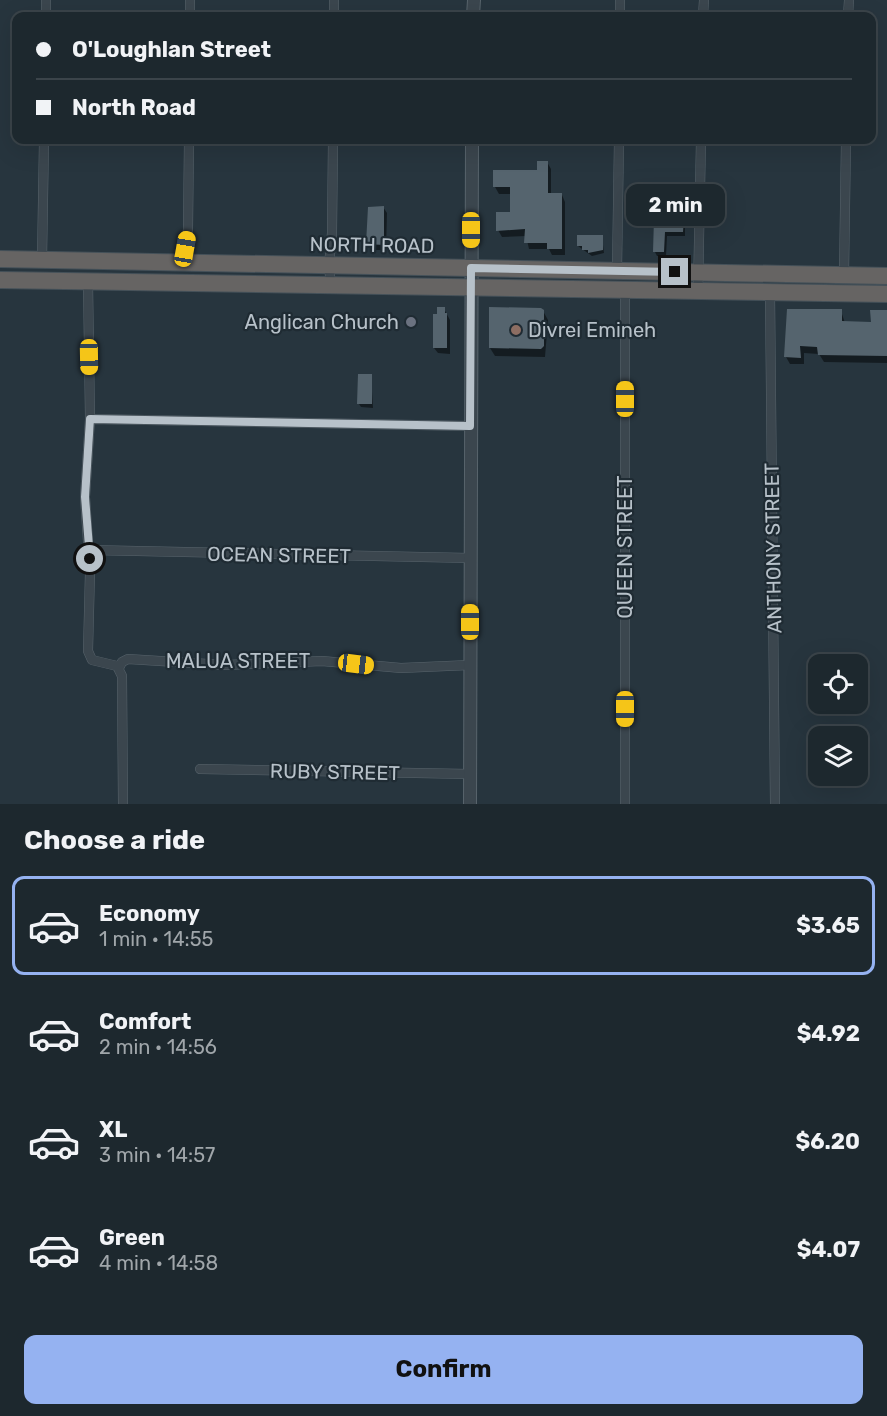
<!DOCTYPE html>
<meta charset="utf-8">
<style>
:root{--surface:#1d282e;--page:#2a343a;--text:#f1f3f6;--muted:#a0a6aa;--line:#3b444a;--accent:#95b2f1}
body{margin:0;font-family:Rubik,sans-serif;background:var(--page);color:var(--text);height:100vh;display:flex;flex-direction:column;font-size:22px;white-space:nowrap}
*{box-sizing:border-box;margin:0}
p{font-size:20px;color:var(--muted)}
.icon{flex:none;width:33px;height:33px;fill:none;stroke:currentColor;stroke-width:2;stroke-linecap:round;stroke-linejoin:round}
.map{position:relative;height:804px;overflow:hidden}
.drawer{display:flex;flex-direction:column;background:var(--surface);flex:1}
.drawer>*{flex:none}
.banner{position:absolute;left:12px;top:12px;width:864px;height:132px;border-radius:12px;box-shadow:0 6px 24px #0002,0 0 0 2px var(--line);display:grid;align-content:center;height:132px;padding:0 24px;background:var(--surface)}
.buttons{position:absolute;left:808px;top:654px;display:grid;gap:12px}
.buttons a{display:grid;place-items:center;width:60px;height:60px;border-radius:12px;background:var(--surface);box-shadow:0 6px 24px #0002,0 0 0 2px var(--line);font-size:30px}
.end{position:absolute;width:27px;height:27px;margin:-14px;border:8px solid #b7c1c9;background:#111;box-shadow:0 0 0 3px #111}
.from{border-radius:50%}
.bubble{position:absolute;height:42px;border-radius:12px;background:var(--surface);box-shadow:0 6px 24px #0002,0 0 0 2px var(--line);font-size:20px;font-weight:700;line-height:42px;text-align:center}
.car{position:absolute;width:18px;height:36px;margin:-18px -9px;border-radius:8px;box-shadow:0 0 4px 2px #0007;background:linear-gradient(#f5c518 24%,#345 0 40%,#f5c518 0 76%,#345 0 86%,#f5c518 0)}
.banner b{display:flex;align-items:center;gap:21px;height:57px;font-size:22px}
.banner b+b{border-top:2px solid var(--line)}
.banner i{width:15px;height:15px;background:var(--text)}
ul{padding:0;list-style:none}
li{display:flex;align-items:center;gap:18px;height:99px;margin:0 12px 9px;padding:0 12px;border:3px solid transparent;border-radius:12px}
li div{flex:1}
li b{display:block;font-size:22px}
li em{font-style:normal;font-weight:700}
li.active{border-color:var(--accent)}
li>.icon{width:54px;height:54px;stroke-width:1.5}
h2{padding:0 24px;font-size:27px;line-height:72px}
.button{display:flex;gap:12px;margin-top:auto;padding:12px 24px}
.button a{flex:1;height:69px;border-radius:12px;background:var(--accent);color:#111;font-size:24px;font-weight:700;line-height:69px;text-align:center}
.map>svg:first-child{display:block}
.shadow{fill:#0007}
.building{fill:#55646e}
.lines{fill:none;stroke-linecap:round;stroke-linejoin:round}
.minor-casing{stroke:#58646c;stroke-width:10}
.tertiary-casing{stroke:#58646c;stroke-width:14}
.trunk-casing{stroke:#455159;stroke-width:18}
.minor{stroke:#3b464e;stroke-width:9}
.tertiary{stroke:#3b464e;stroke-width:12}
.trunk{stroke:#666463;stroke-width:16}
.route{stroke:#b7c1c9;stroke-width:8}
.worship-dot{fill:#6b7280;stroke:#1f2b33;stroke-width:2}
.education-dot{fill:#8d6e63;stroke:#1f2b33;stroke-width:2}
.labels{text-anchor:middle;stroke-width:4.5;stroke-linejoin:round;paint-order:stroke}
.street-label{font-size:20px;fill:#b7c1c9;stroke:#1f2b33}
.poi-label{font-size:20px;fill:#b7c1c9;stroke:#1f2b33;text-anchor:end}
</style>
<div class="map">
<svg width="887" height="804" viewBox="0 0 887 804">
<rect width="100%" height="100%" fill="#27353e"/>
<path class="shadow" d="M547 162 551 169V195H562L565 202V255H552L549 249H529L526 236 502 237 498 230 511 213 512 194H499L495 187 539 172Z
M383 207 387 213 386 250H371L368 244Z
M656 219 683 220 685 224V236H667L666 256H657L655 252Z
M602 237 604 253 592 256 578 246Z
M444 309 450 320V354L438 353 434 348 438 315Z
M543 311 548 320 545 357 495 356 490 348Z
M841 311 845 323H872L887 312V363L824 362 819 354 804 353V364H790L786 357Z
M371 376 373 408 361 407 359 404Z"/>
<path class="building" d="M537 161H548V193H562V249H547V243H524L525 229 496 231V212H510V187H493V170H537Z
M384 206V245L366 244 368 207Z
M654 218H684L683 232H665L664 252H653Z
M577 235H603V250L588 253V250H582V246H577Z
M437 307H445V313H447V348H433V314H437Z
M489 307 541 308 544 310V346L541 349 489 348Z
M787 309H842V321L871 322 870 310H887V356L818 355 817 347 800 346 801 358 784 357Z
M358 374H372V404H357Z"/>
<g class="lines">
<defs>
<path id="minor" d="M46 16V0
M190 16V0
M334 16V0
M620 16V0
M703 16 704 0
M848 16 849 0
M42 260 44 140
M184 263 188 229 189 140
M617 270 619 140
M844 275 846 140
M88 282 90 419 85 497 90 572 88 651 92 660 117 666 122 676 123 804
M331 287 329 265 332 233 333 140
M625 290V804
M698 291 701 140
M770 292 775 804
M90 419 470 426
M89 550 470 558
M119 668 122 662 128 659 224 665 322 661 401 668 470 665
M200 769 470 774"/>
<path id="tertiary" d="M473 16 474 0
M470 804 472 140"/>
<path id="trunk" d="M0 259 887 276
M0 280 887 294"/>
</defs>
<use href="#minor" class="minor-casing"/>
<use href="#tertiary" class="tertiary-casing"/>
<use href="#trunk" class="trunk-casing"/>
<use href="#minor" class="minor"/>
<use href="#tertiary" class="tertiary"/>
<use href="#trunk" class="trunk"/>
</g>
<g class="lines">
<path class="route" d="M90 559 85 497 90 419 470 426 471 268 675 272"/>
</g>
<circle class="worship-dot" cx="411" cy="322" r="6"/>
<circle class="education-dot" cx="516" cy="330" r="6"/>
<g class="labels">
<g class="street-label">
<text transform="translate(372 245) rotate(1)" y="7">NORTH ROAD</text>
<text transform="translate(625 547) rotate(-90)" y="7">QUEEN STREET</text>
<text transform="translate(773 548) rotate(-91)" y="7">ANTHONY STREET</text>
<text transform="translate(279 555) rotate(1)" y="7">OCEAN STREET</text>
<text x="238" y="668">MALUA STREET</text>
<text transform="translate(335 772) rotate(1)" y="7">RUBY STREET</text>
</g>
<g class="poi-label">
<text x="399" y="329">Anglican Church</text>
<text x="528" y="337" text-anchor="start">Divrei Emineh</text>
</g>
</g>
</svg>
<div class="buttons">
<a><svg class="icon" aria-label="locate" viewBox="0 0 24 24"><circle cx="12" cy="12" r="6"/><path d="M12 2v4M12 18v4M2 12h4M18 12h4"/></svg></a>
<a><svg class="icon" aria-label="layers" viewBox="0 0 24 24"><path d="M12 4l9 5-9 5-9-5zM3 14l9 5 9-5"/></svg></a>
</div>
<i class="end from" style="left:90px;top:559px"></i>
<i class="end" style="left:675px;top:272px"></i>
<div class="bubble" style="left:626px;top:184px;width:99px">2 min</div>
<i class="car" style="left:471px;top:230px;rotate:180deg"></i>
<i class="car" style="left:185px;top:249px;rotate:10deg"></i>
<i class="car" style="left:89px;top:357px;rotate:179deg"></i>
<i class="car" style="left:625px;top:399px;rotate:0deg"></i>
<i class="car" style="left:470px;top:622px;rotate:0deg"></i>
<i class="car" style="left:356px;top:664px;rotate:97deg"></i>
<i class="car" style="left:625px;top:709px;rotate:180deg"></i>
<div class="banner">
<b><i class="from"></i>O'Loughlan Street</b>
<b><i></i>North Road</b>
</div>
</div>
<section class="drawer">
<h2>Choose a ride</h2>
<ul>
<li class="active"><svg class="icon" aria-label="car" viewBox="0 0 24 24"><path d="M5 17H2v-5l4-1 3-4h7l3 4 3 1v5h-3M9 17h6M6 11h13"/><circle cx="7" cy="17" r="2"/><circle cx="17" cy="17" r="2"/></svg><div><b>Economy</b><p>1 min · 14:55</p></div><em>$3.65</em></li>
<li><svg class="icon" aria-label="car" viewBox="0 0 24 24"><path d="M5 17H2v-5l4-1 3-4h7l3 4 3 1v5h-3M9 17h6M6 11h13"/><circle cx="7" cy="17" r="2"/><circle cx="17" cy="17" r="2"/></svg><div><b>Comfort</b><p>2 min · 14:56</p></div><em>$4.92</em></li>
<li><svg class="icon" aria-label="car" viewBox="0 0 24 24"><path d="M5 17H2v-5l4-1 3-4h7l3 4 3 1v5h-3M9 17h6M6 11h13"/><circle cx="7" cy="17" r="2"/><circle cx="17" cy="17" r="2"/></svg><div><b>XL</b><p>3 min · 14:57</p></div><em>$6.20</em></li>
<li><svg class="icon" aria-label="car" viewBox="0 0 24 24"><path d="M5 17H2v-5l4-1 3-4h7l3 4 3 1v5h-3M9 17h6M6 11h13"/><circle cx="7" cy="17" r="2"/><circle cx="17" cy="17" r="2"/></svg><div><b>Green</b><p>4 min · 14:58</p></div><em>$4.07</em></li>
</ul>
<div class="button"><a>Confirm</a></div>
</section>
